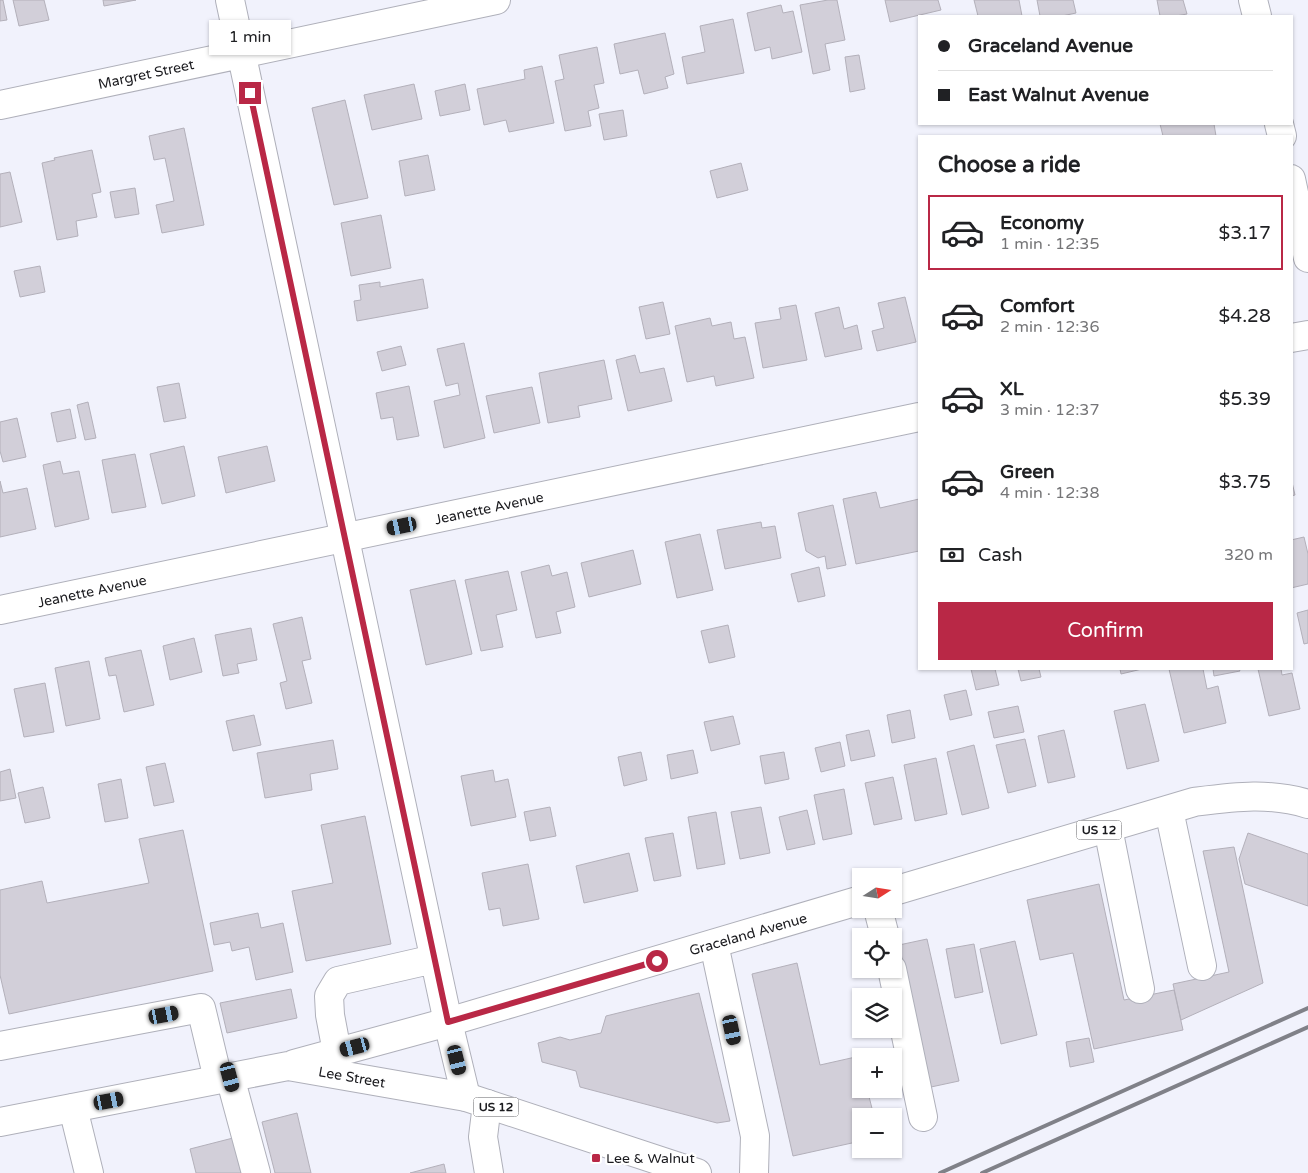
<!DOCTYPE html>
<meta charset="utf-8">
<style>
:root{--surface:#fff;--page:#f6f6f6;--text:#202124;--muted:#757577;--line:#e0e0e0;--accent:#b92846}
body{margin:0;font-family:"Varela Round",sans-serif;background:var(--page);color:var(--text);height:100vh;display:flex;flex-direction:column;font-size:19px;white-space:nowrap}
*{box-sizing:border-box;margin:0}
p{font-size:16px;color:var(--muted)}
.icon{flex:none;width:28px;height:28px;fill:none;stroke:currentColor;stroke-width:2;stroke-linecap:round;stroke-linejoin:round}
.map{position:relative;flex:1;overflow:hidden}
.side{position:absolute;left:918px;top:135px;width:375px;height:535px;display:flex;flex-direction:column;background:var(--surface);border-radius:0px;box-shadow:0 1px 4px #0004}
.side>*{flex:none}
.guide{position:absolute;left:918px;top:15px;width:375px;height:110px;border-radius:0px;box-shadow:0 1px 4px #0004;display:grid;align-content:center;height:110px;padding:0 20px;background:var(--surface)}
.needle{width:32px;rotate:78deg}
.controls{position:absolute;left:852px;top:868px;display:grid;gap:10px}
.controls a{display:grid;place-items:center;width:50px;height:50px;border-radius:0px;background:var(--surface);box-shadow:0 1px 4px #0004;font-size:25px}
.end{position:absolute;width:22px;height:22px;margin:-11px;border:6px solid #b92846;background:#fff;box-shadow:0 0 0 2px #fff}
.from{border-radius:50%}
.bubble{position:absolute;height:35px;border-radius:0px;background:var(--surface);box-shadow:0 1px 4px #0004;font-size:16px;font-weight:600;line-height:35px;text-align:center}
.car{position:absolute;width:15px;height:30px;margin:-15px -8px;border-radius:6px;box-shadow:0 0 4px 1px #0007;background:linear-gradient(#222 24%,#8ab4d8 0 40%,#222 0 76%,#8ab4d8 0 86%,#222 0)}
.guide b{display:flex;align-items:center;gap:18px;height:48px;font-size:19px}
.guide b+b{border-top:1px solid var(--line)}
.guide i{width:12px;height:12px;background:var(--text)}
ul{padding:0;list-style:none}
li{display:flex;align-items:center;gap:15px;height:75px;margin:0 10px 8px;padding:0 10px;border:2px solid transparent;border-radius:0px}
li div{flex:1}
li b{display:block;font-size:19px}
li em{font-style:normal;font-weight:600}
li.on{border-color:var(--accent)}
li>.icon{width:45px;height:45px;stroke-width:1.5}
h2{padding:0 20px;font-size:22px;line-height:60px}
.pay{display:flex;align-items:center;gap:12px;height:55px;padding:0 20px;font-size:19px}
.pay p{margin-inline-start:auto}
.action{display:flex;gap:10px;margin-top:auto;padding:10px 20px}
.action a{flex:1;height:58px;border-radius:0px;background:var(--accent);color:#fff;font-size:20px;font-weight:600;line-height:58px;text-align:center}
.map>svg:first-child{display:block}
.building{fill:#d2cfd9;stroke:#b3b0ba}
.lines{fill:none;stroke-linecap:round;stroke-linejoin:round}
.minor-casing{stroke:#afb0ba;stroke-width:30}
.major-casing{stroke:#afb0ba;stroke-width:30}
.minor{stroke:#fff;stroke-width:28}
.major{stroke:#fff;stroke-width:28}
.rail{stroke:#808188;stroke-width:4}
.route{stroke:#b92846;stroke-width:6}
.poi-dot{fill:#b92846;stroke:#fff;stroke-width:2}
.labels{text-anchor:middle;stroke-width:4.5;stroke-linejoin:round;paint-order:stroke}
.shield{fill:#fff;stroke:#5f5f62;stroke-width:1}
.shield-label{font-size:12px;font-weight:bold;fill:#1a1a1e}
.street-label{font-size:14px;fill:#1a1a1e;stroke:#fff}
.poi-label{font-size:14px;fill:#1a1a1e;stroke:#fff;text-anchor:start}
</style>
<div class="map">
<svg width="1308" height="1173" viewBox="0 0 1308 1173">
<rect width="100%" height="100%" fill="#f1f2fc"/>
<path class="building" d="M0 0H3L7 20 0 21Z
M13 0H44L49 20 19 26Z
M103 0H136L104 6Z
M828 0H837L845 40 825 44 830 70 813 74 800 5Z
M885 0H938L941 10 890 22Z
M974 0H1019L1022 16H978Z
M1037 0H1073L1076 13 1062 16H1040Z
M1157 0H1183L1187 14 1176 16H1160Z
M781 5 783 13 793 11 802 52 772 59 770 47 755 51 747 13Z
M733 19 744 73 687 84 682 57 705 52 700 26Z
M665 33 674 74 665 77 668 88 644 94 638 70 620 74 614 44Z
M597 47 604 83 594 85 599 108 588 111 591 126 565 131 555 81 564 79 559 55Z
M859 55 865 89 850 92 845 57Z
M542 66 554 123 509 132 506 120 484 125 477 89 525 79 524 70Z
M414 84 422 119 372 130 364 95Z
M465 84 470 110 440 116 435 91Z
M345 100 368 198 334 205 312 108Z
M623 110 627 136 604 140 599 114Z
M1160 124H1214L1216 136H1163Z
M184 128 204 225 162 233 156 205 174 201 165 158 154 160 149 136Z
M92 150 101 192 92 194 97 217 76 221 78 236 57 240 42 163 55 160 54 158Z
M428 155 435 190 405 196 399 161Z
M741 163 748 190 717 198 710 171Z
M10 172 22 222 0 227V174Z
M135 188 139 214 115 218 110 192Z
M381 215 391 268 351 276 341 223Z
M40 266 45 292 20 297 14 271Z
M423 279 428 308 357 321 354 301 361 300 359 285 380 282V287Z
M905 297 916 342 877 351 872 331 884 328 878 303Z
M663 302 670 334 646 339 639 307Z
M796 305 807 360 763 368 755 323 781 319 779 308Z
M839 307 844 329 857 325 862 349 825 357 815 313Z
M710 318 712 326 731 322 734 339 745 337 754 378 716 386 714 376 687 382 675 326Z
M464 343 485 438 444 448 434 401 460 395 458 383 446 386 437 349Z
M401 346 406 365 382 371 377 352Z
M635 355 640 373 664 368 672 401 628 411 616 360Z
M604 360 612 399 578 406 580 417 548 423 539 373Z
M179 383 186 418 164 422 157 387Z
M409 386 419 436 397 440 393 417 381 419 376 393Z
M532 387 540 423 494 433 486 396Z
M88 402 96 438 85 440 77 405Z
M70 409 76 438 57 442 51 413Z
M17 418 26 457 3 462 0 451V422Z
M184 446 195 496 162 504 150 454Z
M267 446 275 481 226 493 218 457Z
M135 454 146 507 112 513 102 460Z
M60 461 63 474 79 471 89 519 55 527 43 465Z
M1291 478 1295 495 1291 496Z
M0 481 3 493 27 488 36 529 0 537Z
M876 492 880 508 919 499V551L856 564 843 499Z
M833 505 846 565 827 569 825 556 818 558 806 551 798 513Z
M761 522 762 528 775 526 781 558 725 569 717 530Z
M700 534 713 590 677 598 665 542Z
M1304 537 1308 554V584L1291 588V540Z
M633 550 641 584 589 597 581 563Z
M549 565 552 576 567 572 575 607 556 612 561 633 536 638 521 572Z
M819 567 825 596 798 602 791 574Z
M508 571 517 610 496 615 503 647 481 651 465 580Z
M455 580 472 654 426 665 410 590Z
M1308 610V643L1304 644 1297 613Z
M302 617 311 659 302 661 312 703 286 709 280 683 287 681 273 624Z
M728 625 735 657 709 663 701 631Z
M251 628 257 660 237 664 239 673 223 676 215 635Z
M194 638 202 672 170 680 163 646Z
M141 650 154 705 124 712 116 675 109 676 105 658Z
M89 661 100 719 66 726 55 668Z
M971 669H995L999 685 976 690Z
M1018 669H1039L1041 677 1021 681Z
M1120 669H1142L1121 674Z
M1169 669H1203L1207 689 1218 686 1226 723 1184 733Z
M1213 669H1239L1240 671 1214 676Z
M1258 669H1281L1282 675 1292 673 1300 709 1269 716Z
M45 683 54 732 24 737 14 689Z
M966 690 972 715 950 720 944 695Z
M1145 704 1159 761 1127 769 1114 711Z
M1018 706 1024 732 994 738 988 712Z
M910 710 915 738 892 743 887 715Z
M254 715 261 745 233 751 226 721Z
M733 716 740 744 711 751 704 722Z
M869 730 875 756 851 761 846 735Z
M1064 730 1075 777 1048 783 1038 736Z
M1025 739 1036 786 1008 793 996 745Z
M333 740 338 769 310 774 312 790 265 798 257 753Z
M840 742 845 766 821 772 815 748Z
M974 745 989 808 962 815 947 752Z
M693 750 698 773 671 779 667 755Z
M641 752 647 780 624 786 618 757Z
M784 752 789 779 765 784 760 756Z
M936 758 947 814 915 821 904 765Z
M165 763 174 802 154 806 146 767Z
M10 769 16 798 0 801V772Z
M493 770 495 782 508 779 516 817 471 826 461 776Z
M893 777 902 819 874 825 865 783Z
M121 779 128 818 105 822 98 784Z
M43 787 50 818 25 823 18 793Z
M844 789 852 834 823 840 814 795Z
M550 807 556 836 530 841 524 812Z
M761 807 770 853 740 859 731 812Z
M807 810 815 844 787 850 779 817Z
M716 812 725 864 697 869 688 817Z
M365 816 391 944 306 961 292 891 333 883 321 825Z
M183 830 213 971 9 1014 0 975V890L42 881 47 903 149 883 139 839Z
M673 833 681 876 654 881 645 838Z
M1248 833 1308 854V906L1245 884 1239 859Z
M1234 847 1263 983 1181 1020 1173 984 1229 972 1203 851Z
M629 853 638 891 584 903 576 866Z
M528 864 539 919 503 926 500 908 489 910 482 873Z
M1099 884 1124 1000 1174 990 1183 1030 1094 1049 1073 953 1040 960 1027 900Z
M258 913 261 928 283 923 293 972 256 980 249 947 232 951 230 942 214 945 210 923Z
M927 939 959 1081 931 1087 899 945Z
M1015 941 1037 1035 1001 1044 980 949Z
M974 944 983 992 955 998 946 949Z
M797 963 820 1065 860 1056 861 1061V1089H867L874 1116H861V1141L793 1156 752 974Z
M291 989 297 1018 227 1033 220 1003Z
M699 993 730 1121 717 1123 580 1087 576 1071 542 1062 538 1043 560 1037 570 1040 601 1033 606 1016Z
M1089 1038 1094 1062 1070 1067 1066 1042Z
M297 1113 311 1173H275L262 1122Z
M233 1138 241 1173H196L190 1149Z
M444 1164 446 1173H410Z"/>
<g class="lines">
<defs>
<path id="minor" d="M230 0 448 1022 466 1097
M1253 0 1257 16
M0 105 496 0
M1279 124 1282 136
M1291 179 1308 258
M1291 338 1308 335
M0 610 919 417
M1169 810 1202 966
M1108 828 1140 989
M878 909 885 936
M714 944 755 1136 754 1173
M892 969 923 1117
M0 1046 201 1008 218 1079
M337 1052 330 1015 329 996 338 981 434 959
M230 1077 256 1173
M487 1104 483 1137 489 1173
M73 1108 89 1173"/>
<path id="major" d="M894 891 1194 802C1234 797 1269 792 1308 804
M294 1064 448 1022 861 900
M0 1122 288 1066 466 1097 697 1173"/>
</defs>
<use href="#minor" class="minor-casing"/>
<use href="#major" class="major-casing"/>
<use href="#minor" class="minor"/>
<use href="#major" class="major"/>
<path class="rail" d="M940 1173 1308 1008
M982 1173 1308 1027"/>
</g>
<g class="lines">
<path class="route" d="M250 93 448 1022 657 961"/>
</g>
<rect class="poi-dot" x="591" y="1153" width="10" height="10" rx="2.5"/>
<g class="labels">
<g class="shield">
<rect x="1076.5" y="820.5" width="45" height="19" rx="4"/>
<rect x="473.5" y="1097.5" width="45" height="19" rx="4"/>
</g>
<g class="shield-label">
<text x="1099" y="834">US 12</text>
<text x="496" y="1111">US 12</text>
</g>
<g class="street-label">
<text transform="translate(146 74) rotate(-12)" y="5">Margret Street</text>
<text transform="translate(489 508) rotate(-12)" y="5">Jeanette Avenue</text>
<text transform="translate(92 591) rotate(-12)" y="5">Jeanette Avenue</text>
<text transform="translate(748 934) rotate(-16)" y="5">Graceland Avenue</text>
<text transform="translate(352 1077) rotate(10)" y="5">Lee Street</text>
</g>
<g class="poi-label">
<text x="606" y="1163">Lee &amp; Walnut</text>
</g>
</g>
</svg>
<div class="controls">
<a><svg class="needle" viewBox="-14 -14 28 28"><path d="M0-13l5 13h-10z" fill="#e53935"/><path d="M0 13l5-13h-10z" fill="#757577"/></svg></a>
<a><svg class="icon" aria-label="locate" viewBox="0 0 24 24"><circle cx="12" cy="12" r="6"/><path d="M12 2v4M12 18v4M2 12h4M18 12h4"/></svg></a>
<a><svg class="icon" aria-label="layers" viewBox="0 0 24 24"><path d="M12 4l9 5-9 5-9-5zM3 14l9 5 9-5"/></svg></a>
<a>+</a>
<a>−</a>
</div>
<i class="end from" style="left:657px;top:961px"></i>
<i class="end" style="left:250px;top:93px"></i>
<div class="bubble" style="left:209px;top:20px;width:82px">1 min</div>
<i class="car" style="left:402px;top:526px;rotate:258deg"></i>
<i class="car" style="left:164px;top:1015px;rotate:79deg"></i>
<i class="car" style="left:732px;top:1030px;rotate:168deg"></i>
<i class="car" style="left:355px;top:1047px;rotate:255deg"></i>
<i class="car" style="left:457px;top:1060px;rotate:166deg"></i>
<i class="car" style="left:230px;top:1077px;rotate:165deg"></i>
<i class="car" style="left:109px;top:1101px;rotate:79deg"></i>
<div class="guide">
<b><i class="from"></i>Graceland Avenue</b>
<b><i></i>East Walnut Avenue</b>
</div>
<section class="side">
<h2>Choose a ride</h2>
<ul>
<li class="on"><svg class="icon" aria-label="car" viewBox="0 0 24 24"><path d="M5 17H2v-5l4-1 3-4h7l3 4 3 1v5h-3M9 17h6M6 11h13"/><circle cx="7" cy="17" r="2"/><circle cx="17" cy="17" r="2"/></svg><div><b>Economy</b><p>1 min · 12:35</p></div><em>$3.17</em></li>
<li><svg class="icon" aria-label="car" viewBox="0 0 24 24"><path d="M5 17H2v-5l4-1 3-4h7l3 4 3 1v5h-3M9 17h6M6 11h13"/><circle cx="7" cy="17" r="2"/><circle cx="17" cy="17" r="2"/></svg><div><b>Comfort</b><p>2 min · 12:36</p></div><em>$4.28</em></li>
<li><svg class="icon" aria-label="car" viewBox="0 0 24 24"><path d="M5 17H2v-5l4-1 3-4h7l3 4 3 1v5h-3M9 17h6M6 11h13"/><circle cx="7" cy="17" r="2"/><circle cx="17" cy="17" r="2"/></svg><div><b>XL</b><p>3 min · 12:37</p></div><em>$5.39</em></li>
<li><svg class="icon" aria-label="car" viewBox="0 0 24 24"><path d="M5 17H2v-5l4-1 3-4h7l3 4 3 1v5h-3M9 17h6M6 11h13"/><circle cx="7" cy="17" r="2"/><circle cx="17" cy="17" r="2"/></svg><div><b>Green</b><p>4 min · 12:38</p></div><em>$3.75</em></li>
</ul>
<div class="pay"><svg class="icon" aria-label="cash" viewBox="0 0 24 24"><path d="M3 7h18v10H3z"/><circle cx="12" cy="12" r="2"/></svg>Cash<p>320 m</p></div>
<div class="action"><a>Confirm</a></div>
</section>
</div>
